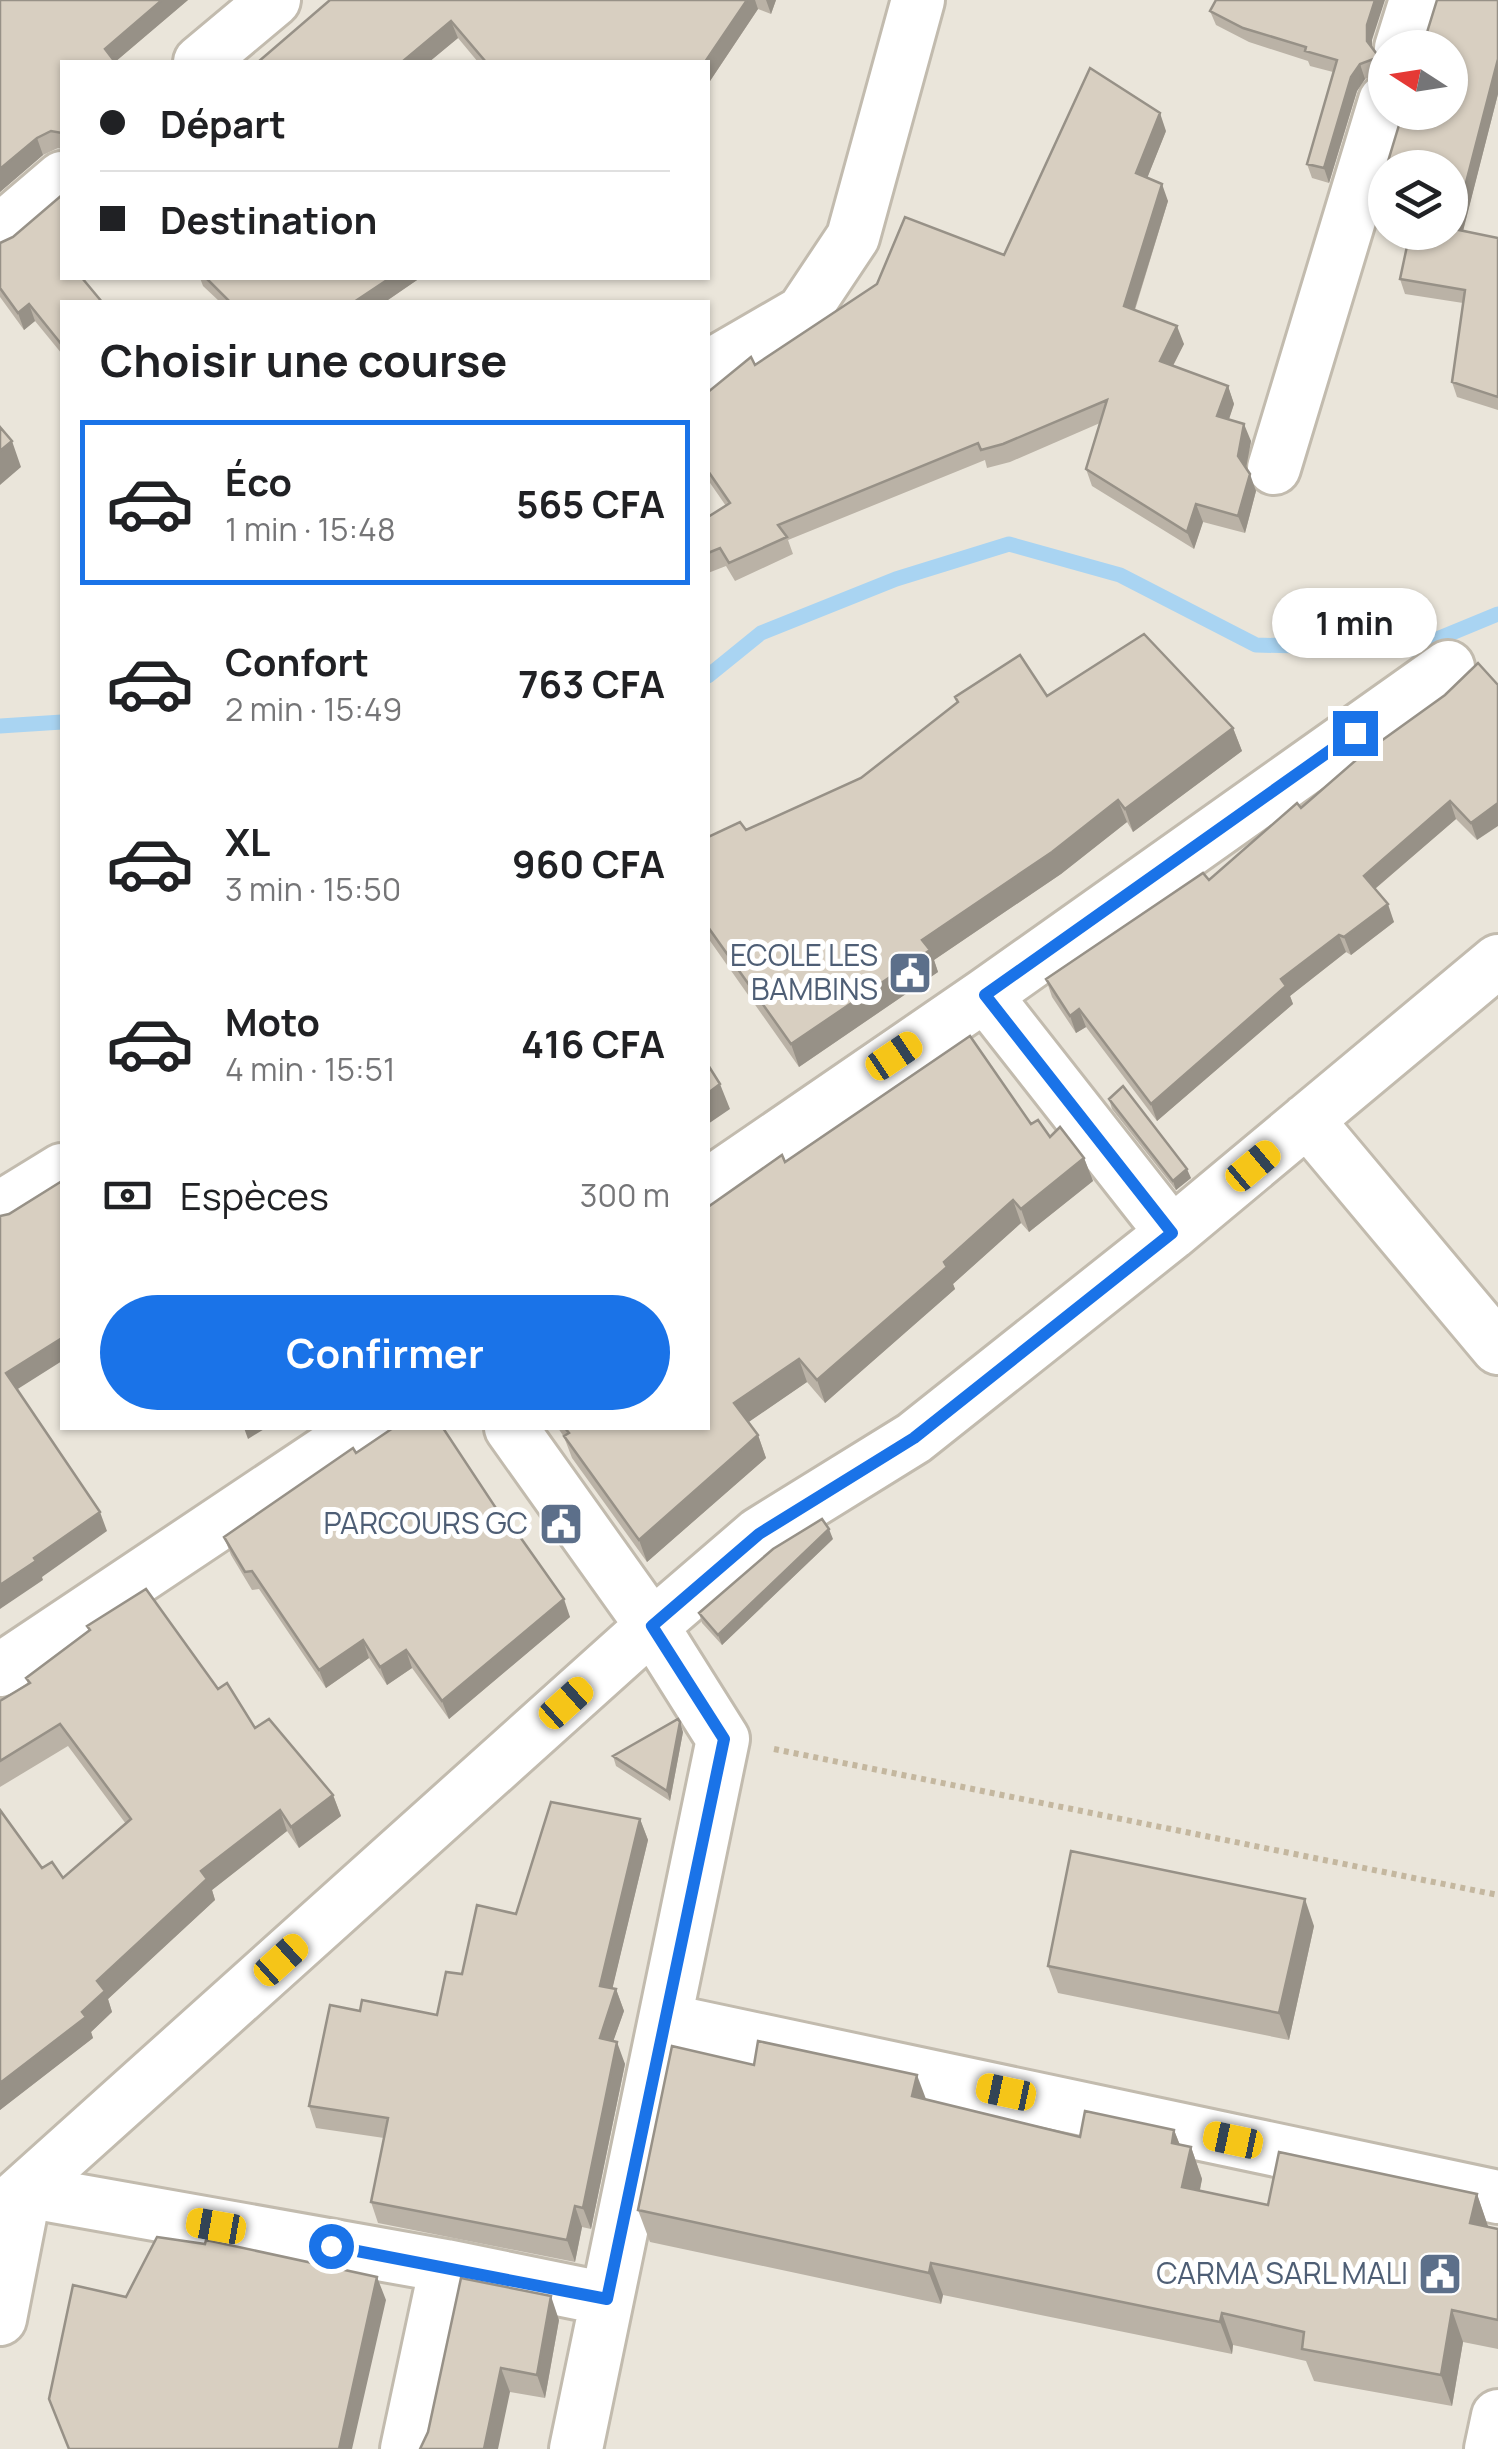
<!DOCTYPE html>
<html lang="fr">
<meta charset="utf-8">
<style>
:root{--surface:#fff;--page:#f6f6f6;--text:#202124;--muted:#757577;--line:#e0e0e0;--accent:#1a73e8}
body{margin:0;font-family:Manrope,sans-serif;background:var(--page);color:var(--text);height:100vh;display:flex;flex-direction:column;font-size:38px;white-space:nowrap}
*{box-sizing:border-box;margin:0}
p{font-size:32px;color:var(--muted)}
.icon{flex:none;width:55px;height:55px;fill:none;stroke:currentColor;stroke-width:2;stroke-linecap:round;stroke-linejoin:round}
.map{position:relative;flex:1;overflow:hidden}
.details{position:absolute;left:60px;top:300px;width:650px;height:1130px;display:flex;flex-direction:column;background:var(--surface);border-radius:0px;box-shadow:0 2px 8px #0004}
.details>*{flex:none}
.guide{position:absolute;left:60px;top:60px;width:650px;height:220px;border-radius:0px;box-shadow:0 2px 8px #0004;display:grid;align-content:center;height:220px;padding:0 40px;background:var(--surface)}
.needle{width:65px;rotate:282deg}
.buttons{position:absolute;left:1368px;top:30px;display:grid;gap:20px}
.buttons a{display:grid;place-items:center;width:100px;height:100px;border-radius:50%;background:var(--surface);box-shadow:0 2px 8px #0004;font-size:50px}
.end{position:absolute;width:45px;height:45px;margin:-22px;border:12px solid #1a73e8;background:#fff;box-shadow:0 0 0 5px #fff}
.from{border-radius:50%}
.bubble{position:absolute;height:70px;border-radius:35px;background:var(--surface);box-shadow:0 2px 8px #0004;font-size:32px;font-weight:700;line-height:70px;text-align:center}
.car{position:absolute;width:30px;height:60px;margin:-30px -15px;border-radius:12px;box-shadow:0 0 8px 2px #0007;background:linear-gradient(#f5c518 24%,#345 0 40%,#f5c518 0 76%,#345 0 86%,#f5c518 0)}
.guide b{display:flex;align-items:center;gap:35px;height:95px;font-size:38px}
.guide b+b{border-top:2px solid var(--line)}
.guide i{width:25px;height:25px;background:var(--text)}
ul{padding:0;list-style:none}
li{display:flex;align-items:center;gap:30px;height:165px;margin:0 20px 15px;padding:0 20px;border:5px solid transparent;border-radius:0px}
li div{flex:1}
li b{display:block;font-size:38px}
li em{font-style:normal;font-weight:700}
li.on{border-color:var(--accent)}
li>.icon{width:90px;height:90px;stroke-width:1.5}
h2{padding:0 40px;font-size:45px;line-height:120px}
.pay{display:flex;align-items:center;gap:25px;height:110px;padding:0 40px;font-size:38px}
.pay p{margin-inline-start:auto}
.button{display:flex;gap:20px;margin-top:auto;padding:20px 40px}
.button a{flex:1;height:115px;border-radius:60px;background:var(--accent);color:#fff;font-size:40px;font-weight:700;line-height:115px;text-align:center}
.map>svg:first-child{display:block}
.residential{fill:#eae5da;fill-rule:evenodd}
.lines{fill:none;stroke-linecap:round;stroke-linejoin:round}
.stream{stroke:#a9d4f2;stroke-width:15}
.street-casing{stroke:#c2bbae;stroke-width:58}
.path{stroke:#c4b79f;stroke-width:6;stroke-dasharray:5 5;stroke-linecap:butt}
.street{stroke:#fff;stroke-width:52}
.wall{fill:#bab2a6}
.shaded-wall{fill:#979187}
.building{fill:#d8cfc1;stroke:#979187;stroke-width:2.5}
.route{stroke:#1a73e8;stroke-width:12}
.labels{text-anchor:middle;stroke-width:10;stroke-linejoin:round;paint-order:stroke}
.service-label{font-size:30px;fill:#4e5e75;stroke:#fff;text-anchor:end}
</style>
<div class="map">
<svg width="1498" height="2449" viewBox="0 0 1498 2449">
<rect width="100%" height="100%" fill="#f6f3ec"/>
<path class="residential" d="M0 0H1498V2449H0ZM1385 48H1450V112H1385ZM62 62H708V278H62ZM1385 168H1450V232H1385ZM62 302H708V1428H62Z"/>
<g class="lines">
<path class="stream" d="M708 676 761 633 896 579 1009 544 1120 575 1256 645 1413 649 1498 614
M0 726 62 722"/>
<defs>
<path id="street" d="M1401 48 1416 0
M200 62 274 0
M0 231 62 178
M708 367 803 312 853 237 918 0
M1274 468 1385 101
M985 995 1172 1233
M1307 1120 1498 1348
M708 1185 985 995 1448 667
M0 1208 62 1170
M511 1428 652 1626 723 1739 576 2449
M0 1670 362 1428
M665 2020 1498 2197
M0 2212 652 1626 759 1534 914 1438 1172 1233 1498 961
M0 2319 25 2191 446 2266 607 2299
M407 2449 446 2266
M1491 2449 1498 2416"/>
</defs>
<use href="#street" class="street-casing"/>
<path class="path" d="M774 1749 1498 1895"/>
<use href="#street" class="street"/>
</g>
<path class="wall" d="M0 0H188L115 62H62V149L58 148 43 155 0 192Z
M330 0H776L771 14 758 9 708 84V62H478L458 38 429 62H258Z
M1210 11 1372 40V48L1379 57 1384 72 1365 79 1357 91 1329 183 1312 178 1307 164 1333 72 1310 66 1308 61 1249 42 1216 25Z
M1424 42 1498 94 1463 230 1498 238V410L1457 397 1452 382 1463 303 1405 294 1400 279 1450 232Z
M1166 131 1147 178 1168 201 1135 310 1184 344 1173 366 1228 386 1234 404 1229 419 1251 441 1246 468 1256 491 1245 533 1203 522 1194 549 1092 486 1086 469 1100 423 1010 462 987 468 985 460 788 540 793 554 735 581 726 566 708 573V517L726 506 708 480V392L755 365 1004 255Z
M0 243 83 280 62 302V354L35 321 24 330 0 297Z
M200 278H420L385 302H220L203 286Z
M1445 695 1477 840 1456 819 1375 889 1394 922 1351 955 1346 952 1290 996 1293 1004 1157 1121 1086 1027 1076 1033 1052 997 1046 979 1209 880Z
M1047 696 1233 728 1242 751 1133 832 1127 822 1061 874 934 960 938 972 799 1067 708 938V837L746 830 861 778 957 703 955 697Z
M1109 1099 1191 1178 1176 1190 1112 1109Z
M1031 1124 1084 1158 1093 1181 1029 1232 1021 1223 953 1284 955 1289 825 1403 807 1382 748 1422 758 1435 766 1458 647 1562 572 1458 564 1437 558 1428H708L785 1162Z
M356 1453 515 1537 570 1617 449 1719 412 1668 387 1685 369 1658 326 1688 259 1589 252 1590 231 1555 224 1537Z
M833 1539 722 1645 702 1623 699 1613Z
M87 1626 218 1689 255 1728 333 1795 341 1816 299 1848 287 1831 212 1890 215 1900 108 1999 112 2012 91 2032 93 2038 0 2110V1810L42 1868 63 1878 126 1824 68 1746 0 1787V1701L28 1684 26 1678 89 1631Z
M683 1732 670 1801 616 1766 613 1756Z
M640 1819 648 1840 612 1989H616L624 2011 613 2041 625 2064 591 2229 582 2227 575 2262 378 2223 371 2202 384 2138 316 2128 309 2106 360 2011 437 2015 462 1974 516 1914Z
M1314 1926 1289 2040 1058 1993 1048 1966Z
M754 2065 926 2100 1080 2137 1174 2130 1180 2145 1191 2147 1202 2179 1200 2190 1268 2205 1477 2194 1488 2227 1498 2229V2349L1463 2342 1452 2406 1314 2381 1306 2361 1233 2345 1232 2354 943 2295 941 2304 650 2242 638 2210Z
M559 2320 545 2398 510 2392 428 2432Z"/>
<path class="shaded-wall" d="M162 0H188L115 62 105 49Z
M747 0H755L758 9 708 84V62H705Z
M766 0H776L771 14Z
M1375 0H1385L1372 40V55L1367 41V25Z
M451 21 458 38 429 62H402Z
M1498 59V94L1460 243 1454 229Z
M1360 64 1365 79 1357 91 1329 183 1324 168 1351 77Z
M1160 113 1166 131 1142 191 1136 173Z
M37 138 43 155 0 192V169Z
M1162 184 1168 201 1130 324 1124 306Z
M390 278H420L385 302H354Z
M29 304 35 321 24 330 18 313Z
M1177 326 1184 344 1166 379 1160 361Z
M1228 386 1234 404 1224 434 1217 416Z
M1244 424 1251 441 1245 474 1238 456Z
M12 441 21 467 0 485V451Z
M1250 474 1256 491 1245 533 1238 516Z
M1196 504 1203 522 1194 549 1187 532Z
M1233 728 1242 751 1133 832 1125 809Z
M1118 800 1127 822 1061 874 934 960 938 972 799 1067 791 1044 922 940Z
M1450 801 1456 819 1370 893 1364 876Z
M1498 803V826L1477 840 1471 823Z
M1388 904 1394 922 1351 955 1344 937Z
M1339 935 1346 952 1290 996 1293 1004 1157 1121 1151 1104 1281 979Z
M1079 1009 1086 1027 1076 1033 1070 1016Z
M720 1084 730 1109 708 1124V1093Z
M1084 1158 1093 1181 1029 1232 1021 1209Z
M1187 1169 1191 1178 1176 1190 1173 1181Z
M1013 1200 1021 1223 953 1284 955 1289 825 1403 817 1380Z
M62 1338V1361L13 1392 6 1373Z
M799 1359 807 1382 743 1426 734 1403Z
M244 1428H266L248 1439Z
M758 1435 766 1458 647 1562 639 1540Z
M100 1512 107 1531 42 1577 43 1580 0 1609V1585L34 1558Z
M829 1529 833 1539 722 1645 718 1635Z
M564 1599 570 1617 449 1719 442 1701Z
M363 1640 369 1658 326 1688 319 1670Z
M406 1650 412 1668 387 1685 380 1667Z
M680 1722 683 1732 670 1801 667 1791Z
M333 1795 341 1816 299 1848 291 1827Z
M280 1810 287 1831 212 1890 215 1900 108 1999 112 2012 91 2032 93 2038 0 2110V2083L82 2012 97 1981 201 1871Z
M640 1819 648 1840 608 2007 600 1986Z
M1305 1899 1314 1926 1289 2040 1279 2013Z
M616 1989 624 2011 607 2059 600 2038Z
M617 2042 625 2064 591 2229 583 2208Z
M917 2075 929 2107 912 2096Z
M1174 2130 1186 2161 1172 2143Z
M1191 2147 1202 2179 1194 2218 1182 2187Z
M1477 2194 1488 2226 1482 2255 1470 2223Z
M575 2206 582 2227 575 2262 567 2240Z
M931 2263 943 2295 941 2304 929 2273Z
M377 2277 386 2300 352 2449H339Z
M551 2296 559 2320 545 2398 537 2375Z
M1452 2310 1463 2342 1452 2406 1441 2375Z
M1222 2313 1233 2345 1232 2354 1220 2322Z
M501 2368 510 2392 498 2449H484Z"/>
<path class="building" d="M0 0H162L105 49 115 62H62V133L51 131 37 138 0 169Z
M330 0H747L705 62H486L451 21 402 62H258Z
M1216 0H1375L1367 25V41L1379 57 1360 64 1351 77 1324 168 1307 164 1337 60 1305 51 1306 47 1243 28 1210 11Z
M1437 0H1498V59L1454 229 1498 238V397L1452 382 1465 290 1400 279 1410 232H1450V168H1386L1403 112H1450V48H1421L1424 42Z
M1090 68 1160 113 1136 173 1162 184 1124 306 1177 326 1160 361 1228 386 1217 416 1244 424 1238 456 1250 474 1238 516 1196 504 1187 532 1086 469 1107 400 1003 444 981 450 978 443 778 525 787 537 729 563 720 548 708 553V517L730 503 708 471V392L751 357 755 365 877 284 905 217 1004 255Z
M62 195V278H82L102 302H62V345L29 304 18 313 0 288V243L13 237Z
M206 278H390L354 302H230Z
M0 427 12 441 0 451Z
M1144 634 1233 728 1125 809 1118 800 1052 852 922 940 930 950 791 1044 708 927V837L740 822 746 830 861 778 958 702 955 697 1020 655 1047 696Z
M1478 663 1498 685V803L1471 823 1450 801 1364 876 1388 904 1344 937 1339 935 1281 979 1286 986 1151 1104 1079 1009 1070 1016 1046 979 1203 873 1209 880 1297 803 1301 808 1363 754 1445 695Z
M970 1036 1031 1124 1038 1120 1050 1137 1060 1127 1084 1158 1021 1209 1013 1200 944 1262 947 1267 817 1380 799 1359 734 1403 758 1435 639 1540 564 1436 569 1433 565 1428H708V1207L782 1155 785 1162Z
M708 1065 720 1084 708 1093Z
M1123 1086 1187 1169 1173 1181 1109 1099Z
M62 1181V1338L6 1373 100 1512 34 1558 36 1561 0 1585V1216L9 1214Z
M393 1428H443L515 1537 518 1534 564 1599 442 1701 406 1650 380 1667 363 1640 319 1670 252 1571 245 1572 224 1537 353 1448 356 1453Z
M822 1519 829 1529 718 1635 699 1613 773 1549Z
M146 1589 218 1689 227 1683 255 1728 269 1719 333 1795 291 1827 280 1810 201 1871 207 1879 97 1981 105 1991 82 2012 86 2017 0 2083V1810L42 1868 52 1862 63 1878 131 1819 60 1724 0 1761V1701L30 1683 26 1678 90 1630 87 1626Z
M678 1719 680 1722 667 1791 613 1756Z
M551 1802 640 1819 600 1986 616 1989 600 2038 617 2042 583 2208 575 2206 567 2240 371 2202 388 2118 309 2106 330 2005 360 2011 362 2000 437 2015 446 1972 462 1974 477 1905 516 1914Z
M1071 1851 1305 1899 1279 2013 1048 1966Z
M758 2041 917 2075 912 2096 1080 2137 1085 2111 1174 2130 1172 2143 1191 2147 1182 2187 1268 2205 1279 2152 1477 2194 1470 2223 1498 2229V2320L1452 2310 1441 2375 1302 2349 1304 2332 1222 2313 1220 2322 931 2263 929 2273 638 2210 672 2046 754 2065Z
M157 2237 205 2244 206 2240 377 2277 339 2449H69L49 2399 73 2285 126 2297Z
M461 2278 551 2296 537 2375 501 2368 484 2449H420L428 2432Z"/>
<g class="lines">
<path class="route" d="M331 2246 607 2299 724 1739 652 1626 759 1534 914 1438 1172 1233 985 995 1355 733"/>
</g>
<defs>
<symbol id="civic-square" viewBox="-11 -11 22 22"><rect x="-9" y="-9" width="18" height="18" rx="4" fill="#5c6f8a" stroke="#fff"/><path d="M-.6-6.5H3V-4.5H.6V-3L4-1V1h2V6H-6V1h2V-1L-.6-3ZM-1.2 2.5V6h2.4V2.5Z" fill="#fff"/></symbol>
</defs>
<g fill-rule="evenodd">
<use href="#civic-square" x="885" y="948" width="50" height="50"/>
<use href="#civic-square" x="536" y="1499" width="50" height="50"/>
<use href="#civic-square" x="1415" y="2249" width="50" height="50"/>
</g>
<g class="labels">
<g class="service-label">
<text x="878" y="966">ECOLE LES<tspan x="878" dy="34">BAMBINS</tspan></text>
<text x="528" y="1534">PARCOURS GC</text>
<text x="1408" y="2284">CARMA SARL MALI</text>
</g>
</g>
</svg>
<div class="buttons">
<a><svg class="needle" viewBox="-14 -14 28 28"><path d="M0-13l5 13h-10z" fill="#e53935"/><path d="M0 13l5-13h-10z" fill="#757577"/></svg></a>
<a><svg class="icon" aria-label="layers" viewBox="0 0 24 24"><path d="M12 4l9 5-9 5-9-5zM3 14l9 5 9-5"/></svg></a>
</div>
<i class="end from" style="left:331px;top:2246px"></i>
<i class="end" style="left:1355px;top:733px"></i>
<div class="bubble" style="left:1272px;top:588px;width:165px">1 min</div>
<i class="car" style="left:894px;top:1056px;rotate:56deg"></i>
<i class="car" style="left:1253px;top:1166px;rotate:50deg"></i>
<i class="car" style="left:566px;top:1703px;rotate:48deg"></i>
<i class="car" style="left:281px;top:1960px;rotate:48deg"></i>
<i class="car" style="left:1006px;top:2092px;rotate:282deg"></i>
<i class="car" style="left:1233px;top:2140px;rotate:282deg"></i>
<i class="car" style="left:216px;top:2226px;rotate:280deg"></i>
<div class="guide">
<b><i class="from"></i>Départ</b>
<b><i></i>Destination</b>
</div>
<section class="details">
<h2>Choisir une course</h2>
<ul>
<li class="on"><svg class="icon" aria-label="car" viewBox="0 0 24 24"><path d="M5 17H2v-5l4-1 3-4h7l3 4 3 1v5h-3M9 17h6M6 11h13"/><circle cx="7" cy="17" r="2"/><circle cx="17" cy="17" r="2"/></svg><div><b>Éco</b><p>1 min · 15:48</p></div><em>565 CFA</em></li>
<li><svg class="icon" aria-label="car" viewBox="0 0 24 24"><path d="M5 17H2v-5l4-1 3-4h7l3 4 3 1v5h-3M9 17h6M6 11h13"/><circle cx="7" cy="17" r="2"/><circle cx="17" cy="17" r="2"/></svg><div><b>Confort</b><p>2 min · 15:49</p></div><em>763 CFA</em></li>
<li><svg class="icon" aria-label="car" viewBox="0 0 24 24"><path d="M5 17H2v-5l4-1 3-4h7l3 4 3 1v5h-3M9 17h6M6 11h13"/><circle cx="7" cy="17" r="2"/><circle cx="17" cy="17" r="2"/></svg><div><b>XL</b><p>3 min · 15:50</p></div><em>960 CFA</em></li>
<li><svg class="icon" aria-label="car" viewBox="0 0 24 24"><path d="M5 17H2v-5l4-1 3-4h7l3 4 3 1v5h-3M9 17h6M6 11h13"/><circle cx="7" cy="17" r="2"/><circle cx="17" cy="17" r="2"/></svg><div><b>Moto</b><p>4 min · 15:51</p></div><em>416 CFA</em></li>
</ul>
<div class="pay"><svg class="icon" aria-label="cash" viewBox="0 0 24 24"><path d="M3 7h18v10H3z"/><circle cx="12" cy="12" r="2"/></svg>Espèces<p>300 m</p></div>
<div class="button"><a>Confirmer</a></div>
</section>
</div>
